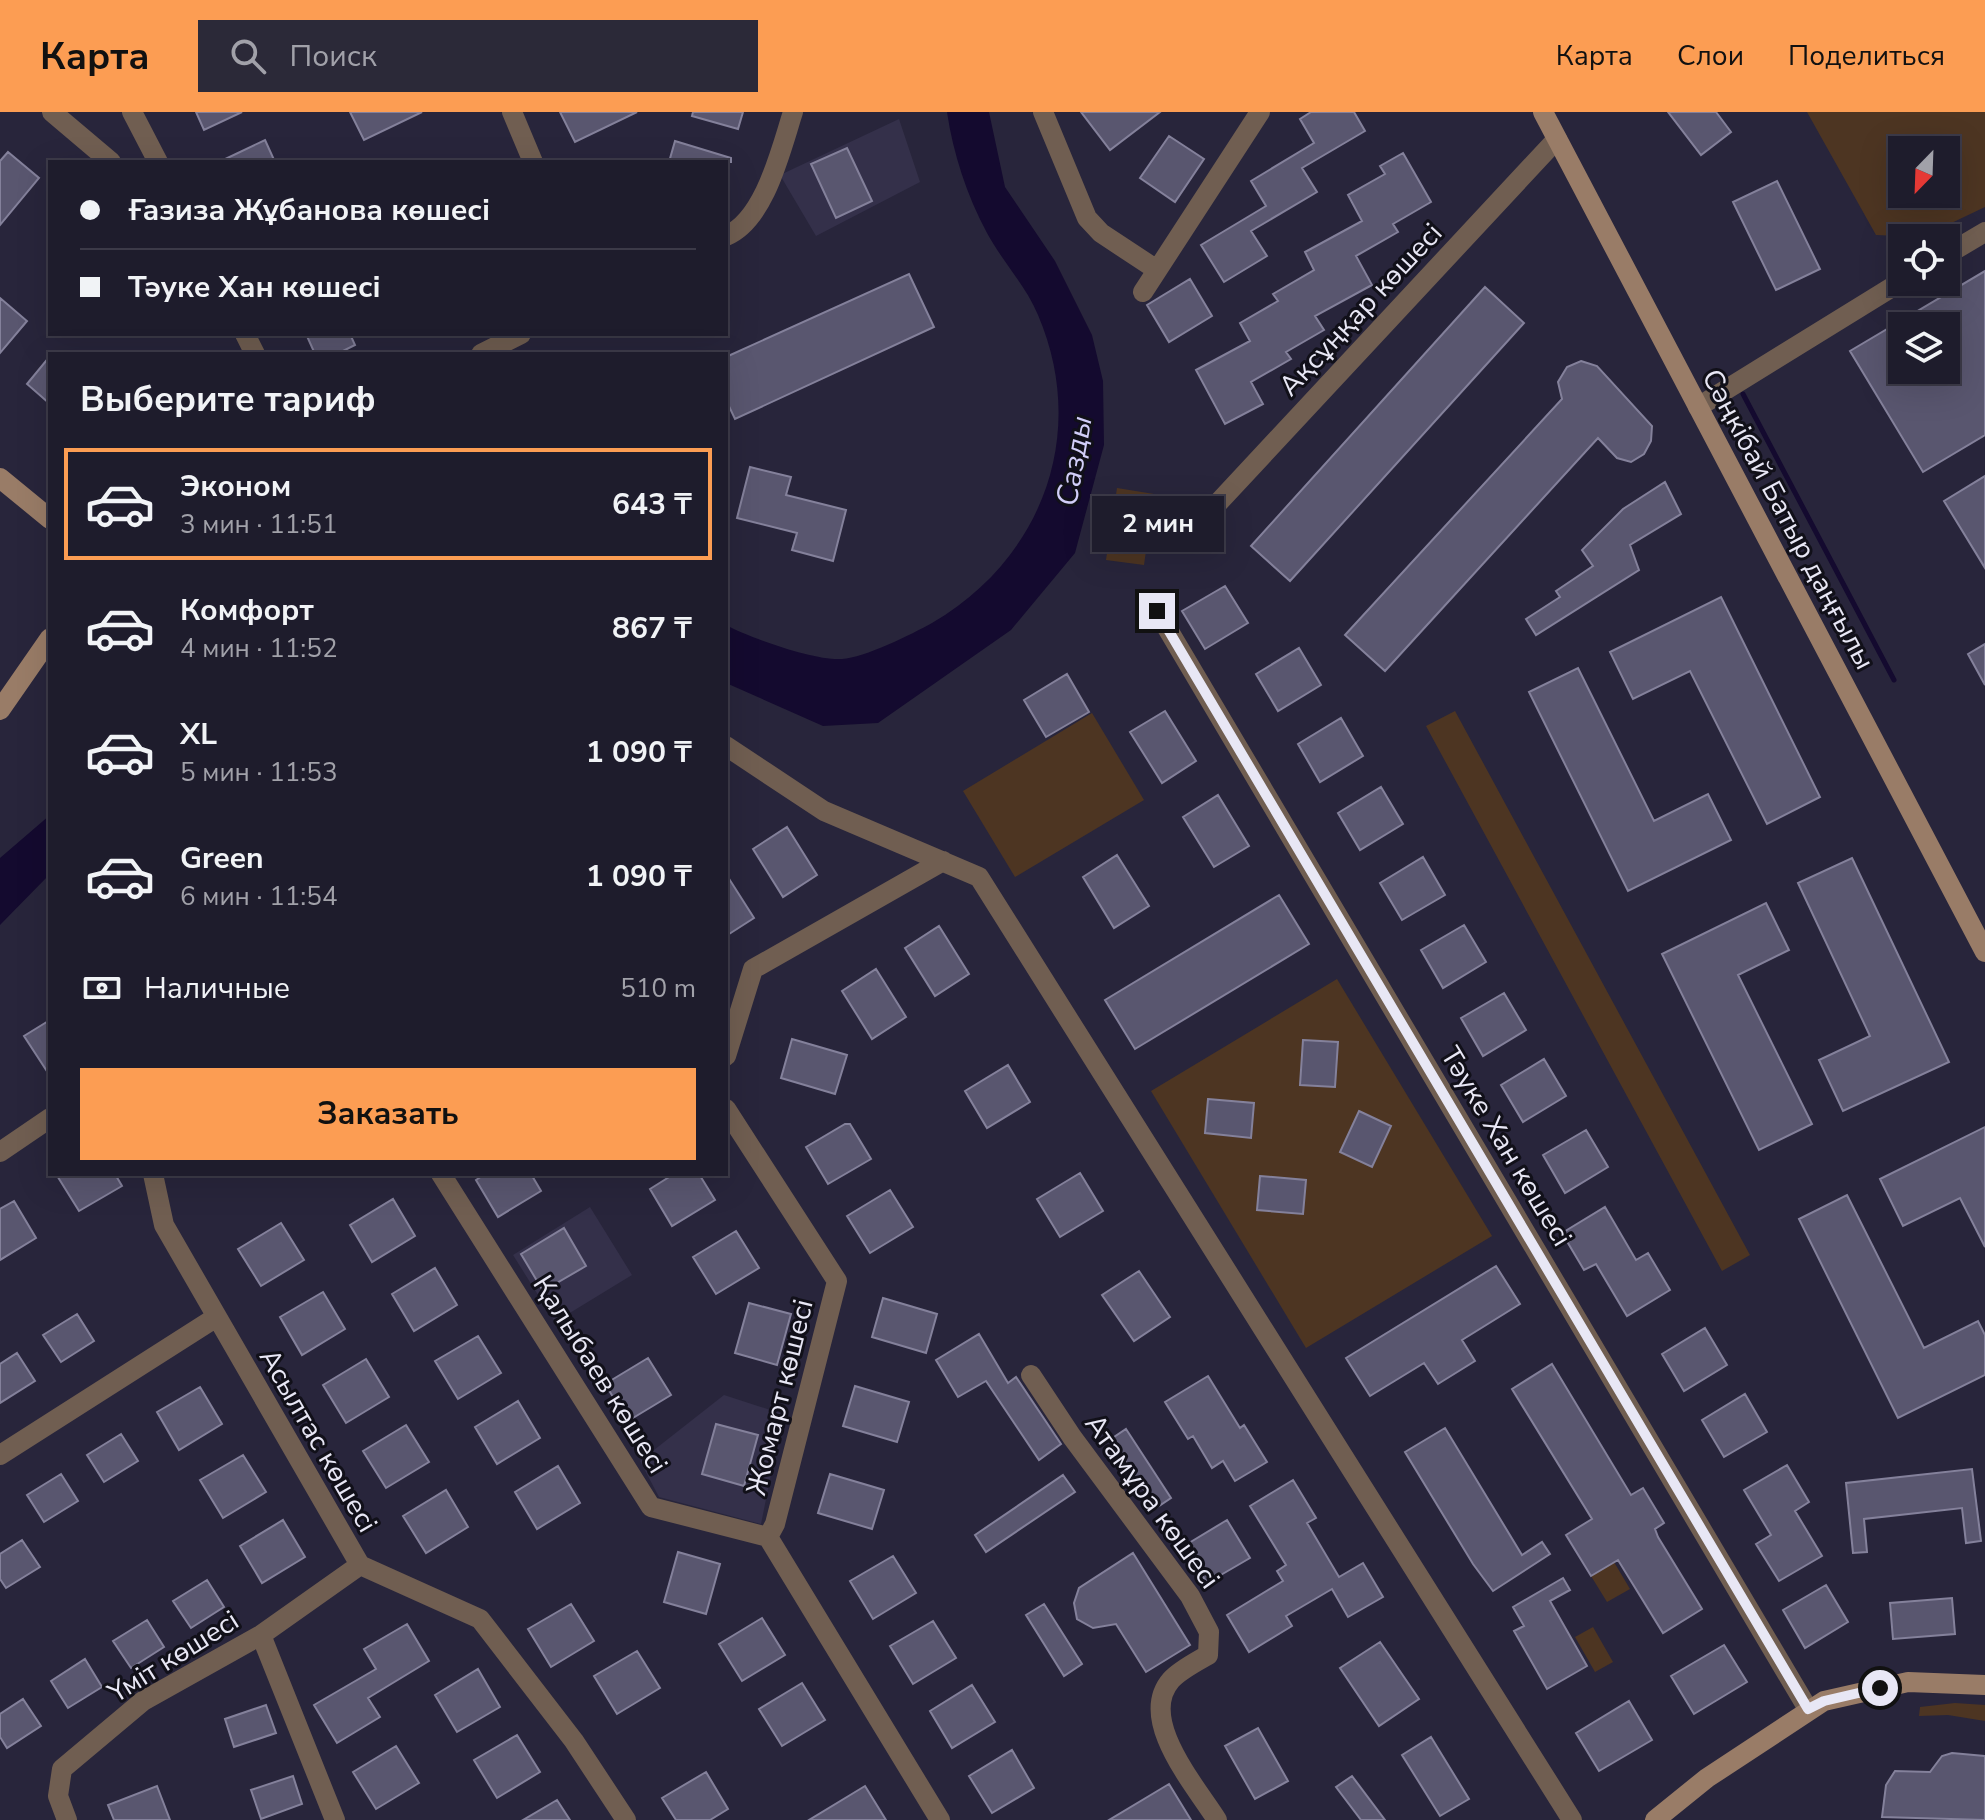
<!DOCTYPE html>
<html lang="ru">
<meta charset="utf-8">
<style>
:root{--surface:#1e1c2c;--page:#2b2938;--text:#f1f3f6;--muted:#a1a1a9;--line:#3c3a48;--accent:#fc9d53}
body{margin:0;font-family:"Nunito Sans",sans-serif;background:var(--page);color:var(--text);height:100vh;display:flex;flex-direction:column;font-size:30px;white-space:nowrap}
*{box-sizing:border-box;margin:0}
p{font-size:26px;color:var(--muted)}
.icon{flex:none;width:44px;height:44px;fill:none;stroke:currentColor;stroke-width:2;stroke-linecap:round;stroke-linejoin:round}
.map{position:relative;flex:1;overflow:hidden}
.sheet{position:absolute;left:48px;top:240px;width:680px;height:824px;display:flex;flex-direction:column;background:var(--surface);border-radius:0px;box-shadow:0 8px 32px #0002,0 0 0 2px var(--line)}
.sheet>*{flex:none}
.guide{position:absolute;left:48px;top:48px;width:680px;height:176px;border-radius:0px;box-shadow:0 8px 32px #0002,0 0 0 2px var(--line);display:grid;align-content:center;height:176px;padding:0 32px;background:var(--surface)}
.needle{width:52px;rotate:203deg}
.tools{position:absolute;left:1888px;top:24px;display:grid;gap:16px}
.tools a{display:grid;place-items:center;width:72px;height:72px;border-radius:0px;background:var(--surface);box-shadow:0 8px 32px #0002,0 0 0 2px var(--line);font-size:40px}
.end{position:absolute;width:36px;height:36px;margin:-18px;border:10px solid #e8e7f5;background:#111;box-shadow:0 0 0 4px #111}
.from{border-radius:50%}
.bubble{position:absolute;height:56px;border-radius:0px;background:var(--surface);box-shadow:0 8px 32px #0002,0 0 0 2px var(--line);font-size:26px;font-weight:700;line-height:56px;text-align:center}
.guide b{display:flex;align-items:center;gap:28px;height:76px;font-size:30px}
.guide b+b{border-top:2px solid var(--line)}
.guide i{width:20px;height:20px;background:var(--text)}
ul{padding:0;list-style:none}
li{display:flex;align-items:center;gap:24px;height:112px;margin:0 16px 12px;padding:0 16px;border:4px solid transparent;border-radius:0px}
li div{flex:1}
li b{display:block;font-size:30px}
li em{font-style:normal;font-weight:700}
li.on{border-color:var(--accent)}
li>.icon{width:72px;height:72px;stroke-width:1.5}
h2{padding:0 32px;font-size:36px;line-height:96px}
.pay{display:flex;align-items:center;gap:20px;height:88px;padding:0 32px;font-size:30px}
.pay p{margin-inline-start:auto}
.primary-button{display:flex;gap:16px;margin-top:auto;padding:16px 32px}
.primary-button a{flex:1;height:92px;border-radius:0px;background:var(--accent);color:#111;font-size:32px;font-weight:700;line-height:92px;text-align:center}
header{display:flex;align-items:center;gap:48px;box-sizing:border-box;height:112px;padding:0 40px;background:var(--accent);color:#111}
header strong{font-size:38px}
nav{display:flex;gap:44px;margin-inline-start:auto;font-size:28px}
.search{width:560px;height:72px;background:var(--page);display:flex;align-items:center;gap:20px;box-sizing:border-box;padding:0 28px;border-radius:0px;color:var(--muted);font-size:30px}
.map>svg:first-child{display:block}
.built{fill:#34304a}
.green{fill:#4d3522;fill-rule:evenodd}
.water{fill:#140a2f}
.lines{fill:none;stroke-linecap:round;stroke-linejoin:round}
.stream{stroke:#140a2f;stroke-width:5}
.building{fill:#59566f;stroke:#84819b;stroke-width:2;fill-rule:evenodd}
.street{stroke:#705e51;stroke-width:20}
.secondary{stroke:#997c67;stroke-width:20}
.route{stroke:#e8e7f5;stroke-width:10}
.labels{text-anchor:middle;stroke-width:6;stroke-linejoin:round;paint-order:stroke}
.street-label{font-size:28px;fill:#e8e7f5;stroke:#111019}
.water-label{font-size:30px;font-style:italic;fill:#d2cef9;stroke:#111019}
</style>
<header>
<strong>Карта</strong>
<div class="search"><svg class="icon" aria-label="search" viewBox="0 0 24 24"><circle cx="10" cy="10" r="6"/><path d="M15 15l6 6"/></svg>Поиск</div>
<nav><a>Карта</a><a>Слои</a><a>Поделиться</a></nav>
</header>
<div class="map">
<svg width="1985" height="1708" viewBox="0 0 1985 1708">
<rect width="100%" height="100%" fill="#28253b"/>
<path class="built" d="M899 7 920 70 816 124 780 63Z
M590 1095 632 1163 555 1210 513 1143Z
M724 1283 783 1302 761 1412 659 1385 640 1349Z"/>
<path class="green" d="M1807 0H1985V95L1922 125 1876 123ZM1946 38V82H1902V38Z
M1117 376 1154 382 1144 453 1106 448Z
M1455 599 1750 1143 1722 1159 1426 614Z
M1092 601 1144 688 1015 765 963 679Z
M1337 867 1492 1124 1306 1236 1151 979Z
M1614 1450 1630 1477 1607 1490 1591 1464Z
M1593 1515 1613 1550 1595 1560 1575 1525Z
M1955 1591 1985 1593V1609L1948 1603 1919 1604 1920 1595Z"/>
<path class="water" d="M947 0H989L1005 75 1055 149 1092 223 1103 269 1104 333 1075 441 1011 518 878 611 823 614 726 571V513C750 526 816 549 842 547 864 546 912 522 932 511 1042 447 1089 322 1038 203 1026 174 1002 149 987 121 967 84 953 41 947 0Z
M50 703V762L0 813V746Z"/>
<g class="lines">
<path class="stream" d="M1743 282 1894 568"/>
</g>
<path class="building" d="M196 0H242L204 18Z
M350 0H422L364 28Z
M560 0H637L575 30Z
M693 0H743L738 17 692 4Z
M1081 0H1160L1110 38Z
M1311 0H1354L1365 19 1302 56 1317 80 1251 119 1267 144 1224 170 1201 133 1266 94 1251 69 1314 31 1300 7Z
M1668 0H1716L1731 20 1701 43Z
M1169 24 1204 47 1175 90 1140 66Z
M265 28 275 50H219Z
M675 29 731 46V50H669Z
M847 36 872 89 836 106 811 52Z
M8 40 39 66 0 113V49Z
M1403 41 1431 90 1393 112 1398 120 1356 144 1372 173 1315 204 1324 218 1286 240 1291 247 1251 270 1263 292 1225 312 1196 258 1250 229 1240 211 1278 189 1273 182 1314 158 1305 140 1362 109 1348 83 1385 62 1380 54Z
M1777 69 1820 157 1776 178 1733 90Z
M1985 159V323L1923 360 1850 239ZM1902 214H1946V258H1902Z
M909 162 934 215 735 307 726 288V245Z
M1190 167 1212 204 1169 230 1147 193Z
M1485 175 1524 211 1290 469 1251 434Z
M0 186 27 209 0 241Z
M306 222H350L355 233 337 242H315Z
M50 244V292L27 272Z
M1581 249 1597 254 1652 314 1651 329 1644 342 1631 350 1617 346 1598 326 1385 559 1345 523 1562 287 1558 270 1567 255Z
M750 355 791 365 786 383 846 398 833 449 792 438 797 421 737 406Z
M1985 364V456L1944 389Z
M1665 370 1681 402 1630 433 1639 458 1536 523 1526 507 1560 485 1556 479 1593 454 1582 438 1623 397Z
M1225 474 1248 511 1205 537 1182 499Z
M1721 485 1820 685 1767 712 1690 559 1633 587 1610 540Z
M1985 532V573L1968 542Z
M1299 536 1321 573 1278 599 1256 562Z
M1578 556 1654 709 1708 682 1731 728 1628 779 1529 580Z
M1067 562 1089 600 1046 625 1024 588Z
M1165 599 1196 649 1162 671 1130 620Z
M1341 606 1363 644 1320 670 1298 632Z
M1381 675 1403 712 1360 738 1338 701Z
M1218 683 1249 734 1214 755 1183 705Z
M787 715 817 763 783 785 753 737Z
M1117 743 1149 794 1114 816 1083 765Z
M1423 745 1445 783 1402 808 1380 771Z
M1852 746 1949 950 1843 999 1819 948 1870 924 1798 771Z
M726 762 754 806 726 824Z
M1279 783 1309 832 1135 937 1105 888Z
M1766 791 1789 838 1738 863 1812 1012 1759 1038 1662 842Z
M1464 813 1486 850 1443 876 1421 838Z
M939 814 969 862 935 884 905 836Z
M876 857 906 905 872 927 842 879Z
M1504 881 1526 918 1483 944 1461 906Z
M50 908V964L24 924Z
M792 927 847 943 835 982 781 966Z
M1303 928 1338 930 1335 975 1300 973Z
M1544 947 1566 984 1523 1010 1501 973Z
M1008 953 1030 990 987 1016 965 979Z
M1208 987 1254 991 1251 1026 1205 1021Z
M1359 999 1391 1014 1372 1055 1340 1040Z
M845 1012H850L871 1047 828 1072 806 1035Z
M1985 1015V1135L1960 1086 1903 1114 1880 1067Z
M1586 1018 1608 1055 1565 1081 1543 1043Z
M1080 1061 1103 1099 1060 1125 1037 1087Z
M56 1062H115L122 1074 79 1099Z
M485 1062H531L541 1079 498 1105 476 1068Z
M674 1062H699L715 1088 672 1114 650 1077Z
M1260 1064 1306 1068 1303 1102 1257 1098Z
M890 1078 913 1115 870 1141 847 1104Z
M1847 1083 1924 1236 1978 1209 1985 1223V1263L1898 1306 1799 1107Z
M393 1087 415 1124 372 1150 350 1113Z
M14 1089 36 1126 0 1148V1097Z
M1605 1095 1636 1148 1648 1141 1670 1178 1627 1204 1596 1152 1584 1158 1562 1121Z
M281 1111 304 1148 261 1174 238 1137Z
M564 1116 586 1154 543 1179 521 1142Z
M736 1119 759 1156 716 1182 693 1145Z
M1496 1154 1520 1192 1462 1228 1475 1249 1438 1272 1424 1251 1370 1284 1346 1246Z
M435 1156 457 1193 414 1219 392 1182Z
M1139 1159 1170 1205 1134 1229 1102 1183Z
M323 1180 345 1217 302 1243 280 1205Z
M883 1186 937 1202 926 1241 872 1225Z
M749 1191 791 1202 777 1253 735 1241Z
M77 1202 94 1229 61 1250 43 1223Z
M1705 1216 1727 1253 1684 1279 1662 1242Z
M979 1222 1008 1271 1016 1265 1061 1332 1039 1348 986 1269 958 1285 936 1248Z
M478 1224 501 1261 458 1287 435 1249Z
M17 1241 35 1269 0 1291V1252Z
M648 1246 671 1283 628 1309 605 1272Z
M366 1247 389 1285 346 1311 323 1273Z
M1552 1252 1631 1383 1643 1376 1664 1411 1655 1417 1658 1425 1702 1497 1663 1521 1618 1448 1591 1464 1566 1423 1592 1407 1512 1277Z
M1208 1264 1240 1316 1244 1313 1267 1350 1235 1369 1223 1349 1212 1356 1193 1324 1188 1327 1165 1290Z
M855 1274 909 1290 897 1330 843 1314Z
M200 1275 222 1312 179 1338 157 1300Z
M1745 1282 1767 1320 1724 1345 1702 1308Z
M518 1289 540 1326 497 1352 475 1315Z
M716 1312 758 1323 744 1374 702 1362Z
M406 1313 429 1350 386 1376 363 1339Z
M1445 1316 1522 1443 1542 1430 1550 1442 1493 1479 1473 1452 1405 1340Z
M1126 1317 1171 1386 1156 1396 1111 1327Z
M121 1322 138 1349 104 1370 87 1343Z
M243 1343 266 1380 223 1406 200 1368Z
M1787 1353 1809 1390 1795 1399 1822 1444 1779 1469 1756 1432 1771 1423 1744 1378Z
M558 1354 580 1391 537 1417 515 1380Z
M1972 1357 1981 1429 1966 1431 1962 1396 1864 1407 1867 1440 1853 1441 1846 1371Z
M61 1362 78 1389 44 1410 27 1383Z
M830 1362 884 1378 872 1417 818 1401Z
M1063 1363 1075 1380 986 1440 975 1423Z
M1293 1368 1316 1406 1307 1411 1339 1465 1363 1451 1383 1485 1348 1505 1332 1477 1286 1504 1292 1514 1249 1540 1227 1503 1283 1469 1277 1459 1286 1453 1250 1394Z
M446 1378 468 1415 426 1441 403 1404Z
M283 1408 305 1445 262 1471 240 1434Z
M1227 1408 1250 1446 1207 1471 1184 1434Z
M22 1428 40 1455 6 1476 0 1467V1442Z
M678 1440 720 1452 706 1502 664 1490Z
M1133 1441 1190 1533 1146 1560 1116 1512 1093 1516 1077 1507 1074 1491 1079 1476Z
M893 1444 916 1481 873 1507 850 1469Z
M1563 1466 1570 1478 1550 1489 1587 1554 1547 1577 1514 1519 1524 1514 1513 1495Z
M207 1468 224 1495 191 1516 173 1489Z
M1826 1473 1848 1510 1805 1536 1783 1498Z
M1952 1486 1955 1522 1893 1527 1890 1491Z
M571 1492 594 1529 551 1555 528 1517Z
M1044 1492 1082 1552 1064 1564 1026 1503Z
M762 1506 785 1543 742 1569 719 1532Z
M147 1508 164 1535 131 1556 113 1529Z
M933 1509 956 1546 913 1572 890 1534Z
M407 1512 429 1549 368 1586 380 1605 337 1631 314 1593 376 1557 364 1537Z
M1380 1530 1419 1587 1379 1614 1340 1556Z
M1724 1533 1747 1570 1694 1602 1671 1564Z
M637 1539 660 1576 617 1602 594 1564Z
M85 1547 102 1575 68 1596 51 1569Z
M478 1557 500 1595 457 1620 435 1583Z
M802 1571 825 1608 782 1634 759 1597Z
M972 1573 995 1610 952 1636 930 1599Z
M23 1587 41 1614 7 1636 0 1625V1602Z
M1629 1589 1652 1628 1599 1659 1576 1621Z
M266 1593 276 1621 234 1635 225 1607Z
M1258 1616 1288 1669 1255 1687 1225 1634Z
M517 1623 540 1660 497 1686 474 1648Z
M1431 1625 1469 1687 1440 1704 1402 1643Z
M396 1634 419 1671 376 1697 353 1660Z
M1012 1638 1034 1676 992 1701 969 1664Z
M1952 1641 1985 1644V1708L1882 1705 1886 1673 1895 1659 1930 1660 1942 1644Z
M706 1660 728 1697 710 1708H676L662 1686Z
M293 1664 302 1692 261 1707 251 1678Z
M1352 1664 1385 1708H1361L1336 1675Z
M1169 1672 1191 1708H1109Z
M157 1674 170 1708H114L108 1693Z
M865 1674 886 1708H809Z
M557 1688 570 1708H523Z"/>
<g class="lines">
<path class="street" d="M52 0 111 50
M132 0 158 50
M512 0 533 50
M1043 0 1087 106 1101 121 1157 158
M726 124C765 108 781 37 793 0
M1946 143 1985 120
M1143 180 1260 0
M245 222 255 242
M481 242 521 222
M1698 295 1902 169
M1204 406 1557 27
M1157 499 1808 1597
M726 634 824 699 979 765 1572 1708
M726 944 753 857 943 749
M726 997 837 1169 775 1412 768 1425
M0 1040 50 1006
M153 1062 164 1113 360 1453 480 1507 574 1629 626 1708
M441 1062 651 1395 768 1425 940 1708
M1031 1263 1072 1325 1190 1484 1209 1520 1208 1543C1196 1550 1180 1558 1171 1568 1137 1607 1195 1673 1217 1708
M0 1343 215 1206
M261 1523 335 1708
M67 1708 58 1684 62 1657 143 1589 261 1523 360 1453"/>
<path class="secondary" d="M1543 0 1985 840
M0 366 50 407
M0 598 50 526
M1655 1708 1707 1666 1824 1589 1908 1570 1985 1573"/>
</g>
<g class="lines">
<path class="route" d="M1157 499 1808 1597 1824 1589 1880 1576"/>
</g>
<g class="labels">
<g class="street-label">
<text transform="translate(1360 197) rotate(-47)" y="10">Ақсұңқар көшесі</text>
<text transform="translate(1789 407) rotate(62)" y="10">Сәңкібай Батыр даңғылы</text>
<text transform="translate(1507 1034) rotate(59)" y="10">Тәуке Хан көшесі</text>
<text transform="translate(601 1262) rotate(58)" y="10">Қалыбаев көшесі</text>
<text transform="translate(779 1285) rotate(-76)" y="10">Жомарт көшесі</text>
<text transform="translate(319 1328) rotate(60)" y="10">Асылтас көшесі</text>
<text transform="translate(1153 1389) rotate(54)" y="10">Атамұра көшесі</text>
<text transform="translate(173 1544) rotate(-32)" y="10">Үміт көшесі</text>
</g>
<g class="water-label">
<text transform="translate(1074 349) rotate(-80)" y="10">Сазды</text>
</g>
</g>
</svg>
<div class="tools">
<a><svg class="needle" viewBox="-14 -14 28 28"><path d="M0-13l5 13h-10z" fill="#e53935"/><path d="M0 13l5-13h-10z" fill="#a1a1a9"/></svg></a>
<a><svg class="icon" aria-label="locate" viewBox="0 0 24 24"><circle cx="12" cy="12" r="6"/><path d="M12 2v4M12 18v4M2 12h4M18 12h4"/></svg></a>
<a><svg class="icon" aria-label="layers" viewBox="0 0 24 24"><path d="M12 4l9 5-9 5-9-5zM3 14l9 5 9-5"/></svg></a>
</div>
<i class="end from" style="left:1880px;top:1576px"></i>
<i class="end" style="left:1157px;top:499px"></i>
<div class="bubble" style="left:1092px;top:384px;width:132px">2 мин</div>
<div class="guide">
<b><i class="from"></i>Ғазиза Жұбанова көшесі</b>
<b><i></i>Тәуке Хан көшесі</b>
</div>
<section class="sheet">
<h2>Выберите тариф</h2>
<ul>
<li class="on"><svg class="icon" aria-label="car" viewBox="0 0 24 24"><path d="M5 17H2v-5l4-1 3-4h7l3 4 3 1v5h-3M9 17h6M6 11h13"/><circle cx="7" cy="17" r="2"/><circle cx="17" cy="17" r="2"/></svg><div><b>Эконом</b><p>3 мин · 11:51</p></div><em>643 ₸</em></li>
<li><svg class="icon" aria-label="car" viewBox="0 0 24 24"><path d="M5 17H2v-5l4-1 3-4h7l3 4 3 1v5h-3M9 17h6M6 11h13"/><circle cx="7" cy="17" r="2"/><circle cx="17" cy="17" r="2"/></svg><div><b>Комфорт</b><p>4 мин · 11:52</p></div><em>867 ₸</em></li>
<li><svg class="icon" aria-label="car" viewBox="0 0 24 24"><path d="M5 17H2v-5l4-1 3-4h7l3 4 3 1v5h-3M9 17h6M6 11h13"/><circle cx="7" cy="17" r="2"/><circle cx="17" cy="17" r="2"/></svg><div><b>XL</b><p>5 мин · 11:53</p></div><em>1 090 ₸</em></li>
<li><svg class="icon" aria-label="car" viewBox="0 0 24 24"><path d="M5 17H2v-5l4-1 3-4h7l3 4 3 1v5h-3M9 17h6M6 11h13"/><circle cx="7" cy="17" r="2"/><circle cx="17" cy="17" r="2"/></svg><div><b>Green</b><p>6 мин · 11:54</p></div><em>1 090 ₸</em></li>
</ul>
<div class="pay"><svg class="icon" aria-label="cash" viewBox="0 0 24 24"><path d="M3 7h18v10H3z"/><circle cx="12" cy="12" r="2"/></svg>Наличные<p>510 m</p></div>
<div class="primary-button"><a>Заказать</a></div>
</section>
</div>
